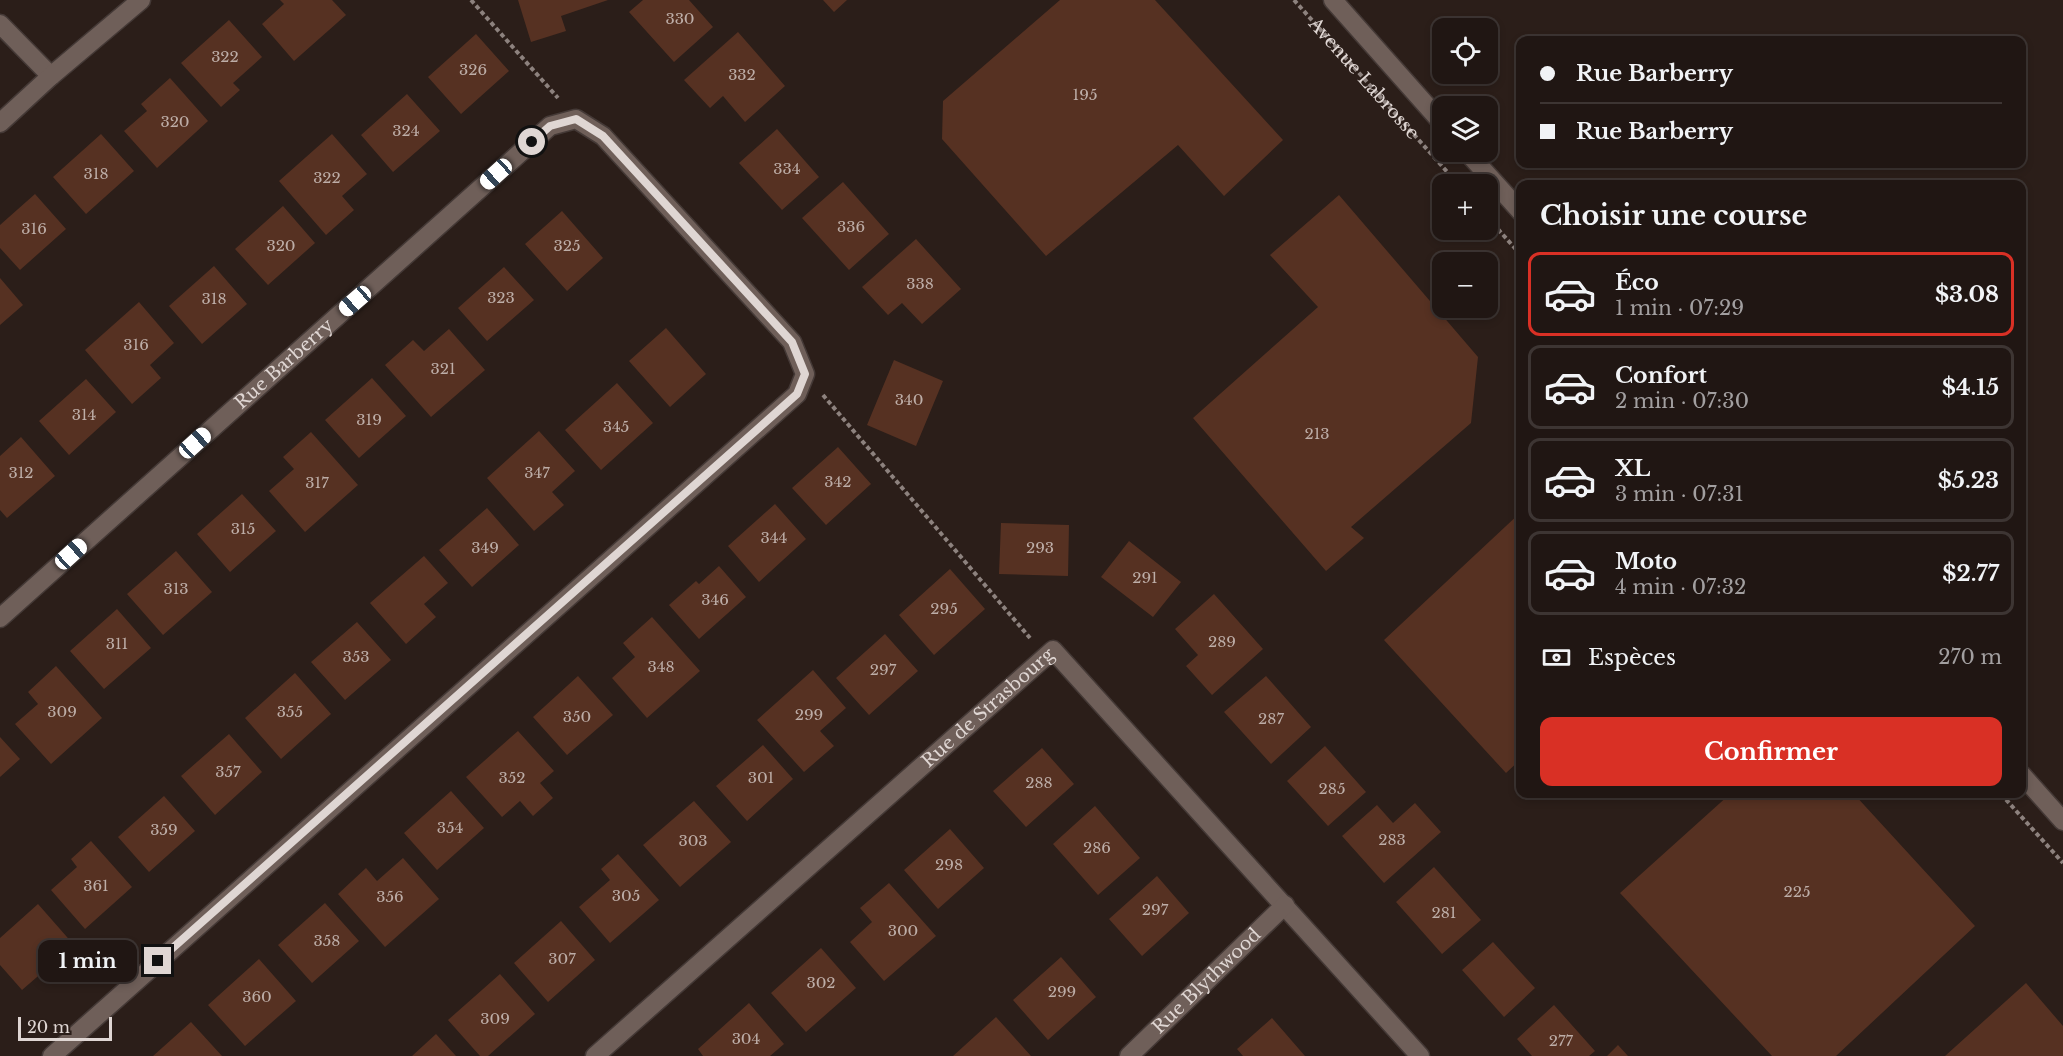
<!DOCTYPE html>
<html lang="fr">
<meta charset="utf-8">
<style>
:root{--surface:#201613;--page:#281f1c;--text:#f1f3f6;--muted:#a29fa0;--line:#3d3533;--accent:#d93025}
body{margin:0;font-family:"Libre Baskerville",serif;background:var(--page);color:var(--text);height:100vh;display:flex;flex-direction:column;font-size:22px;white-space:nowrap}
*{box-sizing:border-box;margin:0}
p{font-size:20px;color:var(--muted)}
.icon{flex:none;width:33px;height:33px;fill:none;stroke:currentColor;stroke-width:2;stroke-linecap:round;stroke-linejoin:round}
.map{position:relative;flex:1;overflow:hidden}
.sheet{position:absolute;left:1516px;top:180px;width:510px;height:618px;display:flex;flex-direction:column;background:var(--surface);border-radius:12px;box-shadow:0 3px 9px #0003,0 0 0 2px var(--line)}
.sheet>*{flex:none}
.top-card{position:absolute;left:1516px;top:36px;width:510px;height:132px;border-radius:12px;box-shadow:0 3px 9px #0003,0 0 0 2px var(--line);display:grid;align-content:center;height:132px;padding:0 24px;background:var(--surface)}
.buttons{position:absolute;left:1432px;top:18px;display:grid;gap:12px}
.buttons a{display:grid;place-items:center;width:66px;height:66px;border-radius:12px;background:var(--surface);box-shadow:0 3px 9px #0003,0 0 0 2px var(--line);font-size:30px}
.scale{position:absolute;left:18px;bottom:15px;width:94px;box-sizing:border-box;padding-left:6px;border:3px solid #dfd6d3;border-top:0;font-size:16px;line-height:21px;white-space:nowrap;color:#dfd6d3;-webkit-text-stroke:4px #2b1e19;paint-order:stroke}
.end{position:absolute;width:27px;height:27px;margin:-14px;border:8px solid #dfd6d3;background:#111;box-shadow:0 0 0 3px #111}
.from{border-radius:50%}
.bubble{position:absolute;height:42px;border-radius:12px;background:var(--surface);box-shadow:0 3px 9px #0003,0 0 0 2px var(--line);font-size:20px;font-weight:700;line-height:42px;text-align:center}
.car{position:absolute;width:18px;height:36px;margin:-18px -9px;border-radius:8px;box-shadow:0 0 4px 2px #0007;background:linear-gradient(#fff 24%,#345 0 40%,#fff 0 76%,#345 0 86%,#fff 0)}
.top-card b{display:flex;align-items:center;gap:21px;height:57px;font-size:22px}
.top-card b+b{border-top:2px solid var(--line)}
.top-card i{width:15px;height:15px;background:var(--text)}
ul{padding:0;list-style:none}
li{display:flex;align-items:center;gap:18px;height:84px;margin:0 12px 9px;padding:0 12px;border:3px solid var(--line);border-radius:12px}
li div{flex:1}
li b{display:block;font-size:22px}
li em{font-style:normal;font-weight:700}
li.selected{border-color:var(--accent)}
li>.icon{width:54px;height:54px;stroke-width:1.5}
h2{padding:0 24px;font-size:27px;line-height:72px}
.pay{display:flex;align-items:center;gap:15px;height:66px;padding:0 24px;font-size:22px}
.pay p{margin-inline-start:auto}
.action{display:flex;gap:12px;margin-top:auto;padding:12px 24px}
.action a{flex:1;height:69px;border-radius:12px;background:var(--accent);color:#fff;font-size:24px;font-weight:700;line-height:69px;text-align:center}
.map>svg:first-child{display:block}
.building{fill:#563122}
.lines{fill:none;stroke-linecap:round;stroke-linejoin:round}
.street-casing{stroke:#443936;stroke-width:21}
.secondary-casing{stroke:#443936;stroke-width:21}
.path{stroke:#8d827e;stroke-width:4;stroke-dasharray:4.5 3;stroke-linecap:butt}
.street{stroke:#6f5f59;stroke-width:18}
.secondary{stroke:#6f5f59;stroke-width:18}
.route{stroke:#dfd6d3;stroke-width:8}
.labels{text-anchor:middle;stroke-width:6;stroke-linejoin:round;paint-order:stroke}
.number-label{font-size:15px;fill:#bdada7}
.street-label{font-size:18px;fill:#dfd6d3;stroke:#2b1e19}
</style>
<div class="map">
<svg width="2063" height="1056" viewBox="0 0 2063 1056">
<rect width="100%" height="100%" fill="#2b1e19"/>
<path class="building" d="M280 0H332L346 15 294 61 262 24 284 4Z
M518 0H608L561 16 566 31 531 42Z
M643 0H689L713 27 674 62 629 12Z
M823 0H847L834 12Z
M1060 0H1155L1283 140 1224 196 1178 145 1046 256 942 139 943 101Z
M229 20 262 57 233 83 240 90 221 107 181 63Z
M738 32 785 86 745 122 723 96 710 108 684 80Z
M476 34 509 71 461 114 428 77Z
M170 78 208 121 157 168 124 131 147 111 141 104Z
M407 94 440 131 393 172 361 135Z
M777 129 819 177 782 210 739 163Z
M101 134 134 171 86 214 53 177Z
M332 134 367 174 342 196 354 210 326 235 279 181Z
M843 182 889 234 849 270 802 218Z
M35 194 66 229 20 270 0 248V225Z
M1339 195 1478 357 1471 423 1351 527 1364 538 1326 571 1193 418 1318 307 1270 255Z
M283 206 315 243 268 285 235 249Z
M562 211 603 258 567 291 525 244Z
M916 239 961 289 922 324 902 303 888 315 862 287Z
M214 266 247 304 202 344 169 306Z
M504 267 534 300 487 341 458 308Z
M0 278 23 305 0 325Z
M139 302 174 343 150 365 161 378 132 404 85 350Z
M666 328 706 374 670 407 629 361Z
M449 329 485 370 431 417 385 365 413 340 424 351Z
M894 360 943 381 916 446 867 425Z
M372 378 406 416 359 458 325 420Z
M86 379 116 412 69 455 39 421Z
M617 383 653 423 601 470 565 430Z
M539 431 575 471 552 492 564 505 534 531 487 478Z
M311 432 358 485 305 532 269 491 294 469 283 457Z
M21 437 55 476 7 518 0 510V456Z
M838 447 871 484 826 525 792 488Z
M242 494 276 531 230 572 197 534Z
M775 504 806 539 759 582 728 546Z
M487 508 519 545 472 587 439 550Z
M1521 512V759L1506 773 1384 640Z
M1001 523 1069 525 1068 576 999 574Z
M1129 541 1181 582 1153 617 1101 577Z
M176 551 212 592 163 635 127 594Z
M424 556 448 583 424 604 436 617 406 644 370 603Z
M719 566 746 597 699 639 669 605 696 581 699 584Z
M950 569 985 609 934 655 899 615Z
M1214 594 1263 649 1212 695 1186 666 1198 655 1175 629Z
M117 609 151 648 104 689 70 651Z
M652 617 700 671 647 718 612 678 635 657 623 643Z
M357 622 391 660 345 700 311 662Z
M885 634 918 671 869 715 836 678Z
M56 666 102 718 51 764 15 724 38 704 28 692Z
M813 670 846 708 820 731 834 746 804 772 757 720Z
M295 673 331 714 281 759 245 718Z
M578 676 613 715 567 755 533 717Z
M1266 676 1311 727 1271 764 1224 712Z
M518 731 554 771 540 783 553 798 533 816 520 801 502 817 466 777Z
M229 734 262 772 215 815 181 776Z
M0 737 20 759 0 777Z
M763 745 793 779 747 821 716 786Z
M1325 746 1366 792 1328 826 1287 781Z
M1042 748 1074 784 1026 827 993 791Z
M451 791 484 828 437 870 404 833Z
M1730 794H1854L1975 926 1836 1056H1772L1620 893Z
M164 796 195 831 149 872 118 837Z
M694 801 731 842 680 887 643 845Z
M1415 803 1441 832 1384 883 1342 836 1377 805 1393 823Z
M1095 806 1140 858 1098 895 1053 844Z
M950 829 984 868 938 909 904 870Z
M91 841 132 887 85 929 51 890 77 867 71 859Z
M618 854 659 900 610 943 579 907 610 880 601 869Z
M403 858 439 899 385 947 338 894 366 868 377 881Z
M1434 867 1481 920 1442 954 1396 902Z
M1157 876 1189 913 1142 956 1109 919Z
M889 883 936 936 884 981 850 942 872 922 860 908Z
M325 903 359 941 312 983 278 945Z
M38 904 74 945 22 990 0 965V938Z
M561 921 595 960 548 1002 514 963Z
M1493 942 1535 988 1504 1017 1462 970Z
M821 948 856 988 806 1032 771 993Z
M1061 957 1096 997 1048 1040 1013 1000Z
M259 959 296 1001 245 1046 208 1005Z
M500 974 535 1014 488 1056H480L448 1020Z
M2026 983 2063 1026V1056H1945Z
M749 1003 784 1044 770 1056H703L698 1049Z
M1554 1005 1595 1051 1589 1056H1532L1517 1039Z
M996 1017 1031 1056H953Z
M1272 1018 1305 1056H1243L1237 1049Z
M191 1022 222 1056H153Z
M436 1034 456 1056H412Z
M1618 1045 1628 1056H1607Z"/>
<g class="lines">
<defs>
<g id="street">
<path d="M0 24 51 76"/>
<path d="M0 123 51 76 141 0"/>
<path id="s2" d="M0 618 550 126 576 119 603 136 792 342 805 374 797 394 52 1056"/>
<path id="s3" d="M595 1056 1053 650 1420 1056"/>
<path id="s4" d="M1129 1056 1285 905"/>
</g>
<path id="secondary" d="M1333 0 1443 124
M1467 152 1521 212
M2022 775 2063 821"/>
</defs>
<use href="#street" class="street-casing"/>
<use href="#secondary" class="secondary-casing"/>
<g class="path">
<path d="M471 0 558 98"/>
<path id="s1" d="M1294 0 1458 184"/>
<path d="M1488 218 1521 255"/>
<path d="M823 395 1030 638"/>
<path d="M2001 794 2063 863"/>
</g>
<use href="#street" class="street"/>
<use href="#secondary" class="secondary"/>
</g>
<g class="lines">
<path class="route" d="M158 961 797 394 805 374 792 342 603 136 576 119 550 126 532 142"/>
</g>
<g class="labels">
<g class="number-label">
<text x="680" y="24">330</text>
<text x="225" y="62">322</text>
<text x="473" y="75">326</text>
<text x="742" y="80">332</text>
<text x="1085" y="100">195</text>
<text x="175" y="127">320</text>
<text x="406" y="136">324</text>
<text x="787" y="174">334</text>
<text x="96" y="179">318</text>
<text x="327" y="183">322</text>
<text x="851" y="232">336</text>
<text x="34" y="234">316</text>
<text x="281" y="251">320</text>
<text x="567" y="251">325</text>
<text x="920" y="289">338</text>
<text x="501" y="303">323</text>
<text x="214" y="304">318</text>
<text x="136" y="350">316</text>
<text x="443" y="374">321</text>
<text x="909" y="405">340</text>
<text x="84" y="420">314</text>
<text x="369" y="425">319</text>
<text x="616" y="432">345</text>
<text x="1317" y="439">213</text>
<text x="21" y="478">312</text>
<text x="537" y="478">347</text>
<text x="838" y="487">342</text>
<text x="317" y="488">317</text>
<text x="243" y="534">315</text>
<text x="774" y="543">344</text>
<text x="485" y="553">349</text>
<text x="1040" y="553">293</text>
<text x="1145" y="583">291</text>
<text x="176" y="594">313</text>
<text x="715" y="605">346</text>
<text x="944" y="614">295</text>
<text x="1222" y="647">289</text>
<text x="117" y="649">311</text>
<text x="356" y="662">353</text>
<text x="661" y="672">348</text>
<text x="883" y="675">297</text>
<text x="62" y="717">309</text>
<text x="290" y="717">355</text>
<text x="809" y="720">299</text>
<text x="577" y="722">350</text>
<text x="1271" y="724">287</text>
<text x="228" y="777">357</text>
<text x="512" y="783">352</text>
<text x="761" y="783">301</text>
<text x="1039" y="788">288</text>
<text x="1332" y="794">285</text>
<text x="450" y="833">354</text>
<text x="164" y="835">359</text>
<text x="1392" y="845">283</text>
<text x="693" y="846">303</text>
<text x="1097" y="853">286</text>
<text x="949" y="870">298</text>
<text x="96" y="891">361</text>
<text x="1797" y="897">225</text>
<text x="626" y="901">305</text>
<text x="390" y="902">356</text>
<text x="1155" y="915">297</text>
<text x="1444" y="918">281</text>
<text x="903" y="936">300</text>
<text x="327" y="946">358</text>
<text x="562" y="964">307</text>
<text x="821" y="988">302</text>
<text x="1062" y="997">299</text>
<text x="257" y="1002">360</text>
<text x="495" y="1024">309</text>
<text x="746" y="1044">304</text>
<text x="1561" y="1046">277</text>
</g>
<g class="street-label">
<text dy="6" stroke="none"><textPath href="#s1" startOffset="105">Avenue Labrosse</textPath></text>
<text dy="6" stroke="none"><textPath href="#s2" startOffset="381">Rue Barberry</textPath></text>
<text dy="6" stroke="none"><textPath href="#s3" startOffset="525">Rue de Strasbourg</textPath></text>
<text dy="6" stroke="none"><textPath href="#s4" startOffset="108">Rue Blythwood</textPath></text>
</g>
</g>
</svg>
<div class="buttons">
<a><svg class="icon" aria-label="locate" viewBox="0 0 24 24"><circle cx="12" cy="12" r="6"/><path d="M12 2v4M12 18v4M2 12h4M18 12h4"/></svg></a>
<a><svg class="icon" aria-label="layers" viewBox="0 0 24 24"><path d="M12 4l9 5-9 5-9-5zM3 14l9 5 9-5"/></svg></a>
<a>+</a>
<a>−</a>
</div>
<div class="scale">20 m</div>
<i class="end from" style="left:532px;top:142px"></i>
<i class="end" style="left:158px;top:961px"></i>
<div class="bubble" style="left:38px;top:940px;width:99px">1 min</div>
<i class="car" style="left:496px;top:174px;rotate:228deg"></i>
<i class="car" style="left:355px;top:301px;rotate:229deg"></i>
<i class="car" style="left:195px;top:443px;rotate:48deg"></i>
<i class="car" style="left:71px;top:554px;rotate:48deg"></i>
<div class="top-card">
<b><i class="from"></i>Rue Barberry</b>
<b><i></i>Rue Barberry</b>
</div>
<section class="sheet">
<h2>Choisir une course</h2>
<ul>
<li class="selected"><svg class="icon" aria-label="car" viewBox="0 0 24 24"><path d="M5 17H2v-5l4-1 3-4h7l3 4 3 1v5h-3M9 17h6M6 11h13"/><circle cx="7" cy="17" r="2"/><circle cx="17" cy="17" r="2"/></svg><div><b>Éco</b><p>1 min · 07:29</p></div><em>$3.08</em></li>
<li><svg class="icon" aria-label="car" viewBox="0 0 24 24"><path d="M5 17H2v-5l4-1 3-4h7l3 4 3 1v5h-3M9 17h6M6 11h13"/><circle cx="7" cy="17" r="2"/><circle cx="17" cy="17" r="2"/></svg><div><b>Confort</b><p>2 min · 07:30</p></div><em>$4.15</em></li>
<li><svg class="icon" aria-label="car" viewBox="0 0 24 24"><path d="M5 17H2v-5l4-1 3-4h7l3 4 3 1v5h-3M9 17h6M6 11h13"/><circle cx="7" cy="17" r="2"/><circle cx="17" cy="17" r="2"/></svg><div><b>XL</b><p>3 min · 07:31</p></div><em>$5.23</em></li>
<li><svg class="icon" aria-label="car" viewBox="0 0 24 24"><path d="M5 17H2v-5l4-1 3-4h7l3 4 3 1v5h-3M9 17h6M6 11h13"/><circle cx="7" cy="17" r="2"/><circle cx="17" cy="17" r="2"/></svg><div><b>Moto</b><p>4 min · 07:32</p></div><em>$2.77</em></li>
</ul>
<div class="pay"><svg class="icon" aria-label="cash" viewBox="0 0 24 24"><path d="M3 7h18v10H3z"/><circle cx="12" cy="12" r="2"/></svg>Espèces<p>270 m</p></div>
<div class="action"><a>Confirmer</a></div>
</section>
</div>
